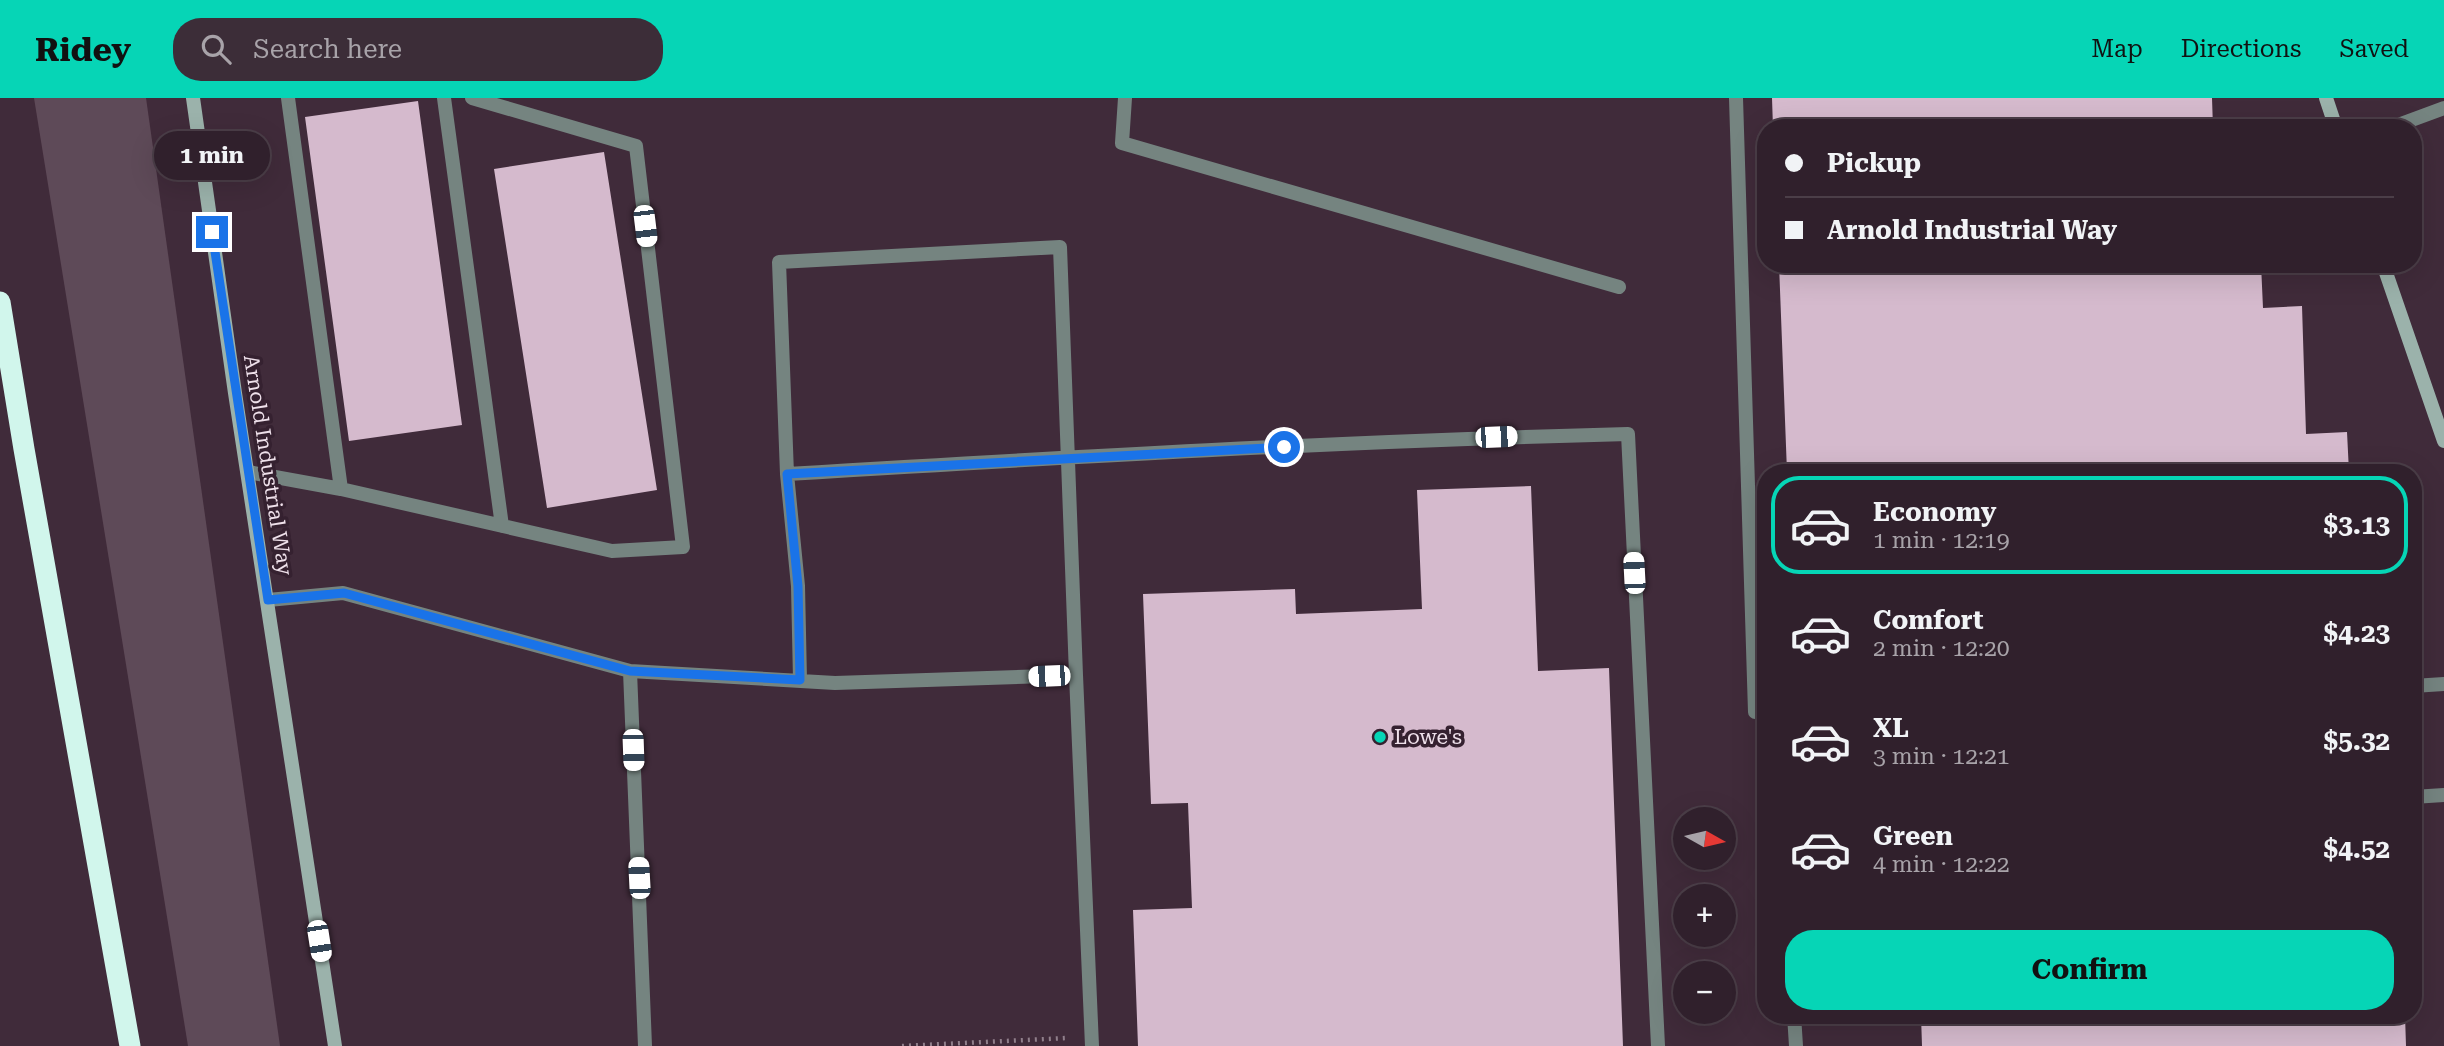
<!DOCTYPE html>
<meta charset="utf-8">
<style>
:root{--surface:#30202c;--page:#3c2d38;--text:#f1f3f6;--muted:#a8a3a9;--line:#4b3e48;--accent:#06d5b6}
body{margin:0;font-family:"Roboto Serif",serif;background:var(--page);color:var(--text);height:100vh;display:flex;flex-direction:column;font-size:26px;white-space:nowrap}
*{box-sizing:border-box;margin:0}
p{font-size:23px;color:var(--muted)}
.icon{flex:none;width:38px;height:38px;fill:none;stroke:currentColor;stroke-width:2;stroke-linecap:round;stroke-linejoin:round}
.map{position:relative;flex:1;overflow:hidden}
.sheet{position:absolute;left:1757px;top:366px;width:665px;height:560px;display:flex;flex-direction:column;background:var(--surface);border-radius:28px;box-shadow:0 7px 28px #0002,0 0 0 2px var(--line)}
.sheet>*{flex:none}
.guide{position:absolute;left:1757px;top:21px;width:665px;height:154px;border-radius:28px;box-shadow:0 7px 28px #0002,0 0 0 2px var(--line);display:grid;align-content:center;height:154px;padding:0 28px;background:var(--surface)}
.needle{width:46px;rotate:98deg}
.buttons{position:absolute;left:1673px;top:709px;display:grid;gap:14px}
.buttons a{display:grid;place-items:center;width:63px;height:63px;border-radius:50%;background:var(--surface);box-shadow:0 7px 28px #0002,0 0 0 2px var(--line);font-size:35px}
.end{position:absolute;width:32px;height:32px;margin:-16px;border:9px solid #1a73e8;background:#fff;box-shadow:0 0 0 4px #fff}
.from{border-radius:50%}
.bubble{position:absolute;height:49px;border-radius:24px;background:var(--surface);box-shadow:0 7px 28px #0002,0 0 0 2px var(--line);font-size:23px;font-weight:700;line-height:49px;text-align:center}
.car{position:absolute;width:21px;height:42px;margin:-21px -10px;border-radius:9px;box-shadow:0 0 5px 2px #0007;background:linear-gradient(#fff 24%,#345 0 40%,#fff 0 76%,#345 0 86%,#fff 0)}
.guide b{display:flex;align-items:center;gap:24px;height:66px;font-size:26px}
.guide b+b{border-top:2px solid var(--line)}
.guide i{width:18px;height:18px;background:var(--text)}
ul{padding:12px 0 0;list-style:none}
li{display:flex;align-items:center;gap:21px;height:98px;margin:0 14px 10px;padding:0 14px;border:4px solid transparent;border-radius:28px}
li div{flex:1}
li b{display:block;font-size:26px}
li em{font-style:normal;font-weight:700}
li.active{border-color:var(--accent)}
li>.icon{width:63px;height:63px;stroke-width:1.5}
.primary-button{display:flex;gap:14px;margin-top:auto;padding:14px 28px}
.primary-button a{flex:1;height:80px;border-radius:28px;background:var(--accent);color:#111;font-size:28px;font-weight:700;line-height:80px;text-align:center}
header{display:flex;align-items:center;gap:42px;box-sizing:border-box;height:98px;padding:0 35px;background:var(--accent);color:#111}
header strong{font-size:33px}
nav{display:flex;gap:38px;margin-inline-start:auto;font-size:24px}
.search{width:490px;height:63px;background:var(--page);display:flex;align-items:center;gap:18px;box-sizing:border-box;padding:0 24px;border-radius:28px;color:var(--muted);font-size:26px}
.map>svg:first-child{display:block}
.grass{fill:#5e4a58}
.building{fill:#d5bacd}
.lines{fill:none;stroke-linecap:round;stroke-linejoin:round}
.path{stroke:#907f8b;stroke-width:4.5;stroke-dasharray:2 5;stroke-linecap:butt}
.lane{stroke:#758480;stroke-width:14}
.secondary{stroke:#9bb2ab;stroke-width:14}
.highway{stroke:#d1f6ec;stroke-width:21}
.route{stroke:#1a73e8;stroke-width:9}
.poi-dot{fill:#06d5b6;stroke:#352130;stroke-width:2.5}
.labels{text-anchor:middle;stroke-width:7;stroke-linejoin:round;paint-order:stroke}
.street-label{font-size:21px;fill:#efe1eb;stroke:#352130}
.poi-label{font-size:21px;fill:#efe1eb;stroke:#352130;text-anchor:start}
</style>
<header>
<strong>Ridey</strong>
<div class="search"><svg class="icon" aria-label="search" viewBox="0 0 24 24"><circle cx="10" cy="10" r="6"/><path d="M15 15l6 6"/></svg>Search here</div>
<nav><a>Map</a><a>Directions</a><a>Saved</a></nav>
</header>
<div class="map">
<svg width="2444" height="948" viewBox="0 0 2444 948">
<rect width="100%" height="100%" fill="#402b3a"/>
<path class="grass" d="M34 0H146L280 948H188Z"/>
<path class="building" d="M1772 0H2212L2213 30H1773Z
M418 3 462 327 349 343 305 19Z
M604 54 657 392 547 410 494 71Z
M1779 166H2261L2263 210 2302 208 2306 336 2347 334 2349 374H1787Z
M1531 388 1538 573 1609 570 1623 948H1138L1133 812 1192 810 1188 705 1151 706 1143 496 1295 491 1296 516 1422 511 1417 392Z
M1921 917H2405L2406 948H1922Z"/>
<g class="lines">
<path class="path" d="M902 948 1067 940"/>
<path class="lane" d="M288 0 341 391
M444 0 502 428
M1125 0 1122 45 1619 189
M1736 0 1755 614 1766 613
M2390 30 2444 10
M248 374 341 391 612 453 683 449 636 48 472 0
M787 376C1067 359 1347 343 1628 336L1658 948
M268 502 343 495 630 573 835 585 1076 577
M630 573 645 948
M800 582 798 488 787 376 779 164 1060 149 1076 577 1092 948
M2413 588 2444 586
M2413 699 2444 697
M1794 917 1796 948"/>
<path class="secondary" d="M193 0 235 295 335 948
M2326 0 2336 30
M2383 166 2444 343"/>
<path class="highway" d="M0 204 24 351 130 948"/>
</g>
<g class="lines">
<path class="route" d="M212 134 268 502 344 495 630 573 800 582 798 488 787 376 1284 349"/>
</g>
<circle class="poi-dot" cx="1380" cy="639" r="7"/>
<g class="labels">
<g class="street-label">
<text transform="translate(268 367) rotate(81)" y="7">Arnold Industrial Way</text>
</g>
<g class="poi-label">
<text x="1394" y="646">Lowe's</text>
</g>
</g>
</svg>
<div class="buttons">
<a><svg class="needle" viewBox="-14 -14 28 28"><path d="M0-13l5 13h-10z" fill="#e53935"/><path d="M0 13l5-13h-10z" fill="#a8a3a9"/></svg></a>
<a>+</a>
<a>−</a>
</div>
<i class="end from" style="left:1284px;top:349px"></i>
<i class="end" style="left:212px;top:134px"></i>
<div class="bubble" style="left:154px;top:33px;width:116px">1 min</div>
<i class="car" style="left:645px;top:128px;rotate:173deg"></i>
<i class="car" style="left:1496px;top:339px;rotate:88deg"></i>
<i class="car" style="left:1634px;top:475px;rotate:357deg"></i>
<i class="car" style="left:1049px;top:578px;rotate:268deg"></i>
<i class="car" style="left:633px;top:652px;rotate:178deg"></i>
<i class="car" style="left:639px;top:780px;rotate:357deg"></i>
<i class="car" style="left:319px;top:843px;rotate:171deg"></i>
<div class="guide">
<b><i class="from"></i>Pickup</b>
<b><i></i>Arnold Industrial Way</b>
</div>
<section class="sheet">
<ul>
<li class="active"><svg class="icon" aria-label="car" viewBox="0 0 24 24"><path d="M5 17H2v-5l4-1 3-4h7l3 4 3 1v5h-3M9 17h6M6 11h13"/><circle cx="7" cy="17" r="2"/><circle cx="17" cy="17" r="2"/></svg><div><b>Economy</b><p>1 min · 12:19</p></div><em>$3.13</em></li>
<li><svg class="icon" aria-label="car" viewBox="0 0 24 24"><path d="M5 17H2v-5l4-1 3-4h7l3 4 3 1v5h-3M9 17h6M6 11h13"/><circle cx="7" cy="17" r="2"/><circle cx="17" cy="17" r="2"/></svg><div><b>Comfort</b><p>2 min · 12:20</p></div><em>$4.23</em></li>
<li><svg class="icon" aria-label="car" viewBox="0 0 24 24"><path d="M5 17H2v-5l4-1 3-4h7l3 4 3 1v5h-3M9 17h6M6 11h13"/><circle cx="7" cy="17" r="2"/><circle cx="17" cy="17" r="2"/></svg><div><b>XL</b><p>3 min · 12:21</p></div><em>$5.32</em></li>
<li><svg class="icon" aria-label="car" viewBox="0 0 24 24"><path d="M5 17H2v-5l4-1 3-4h7l3 4 3 1v5h-3M9 17h6M6 11h13"/><circle cx="7" cy="17" r="2"/><circle cx="17" cy="17" r="2"/></svg><div><b>Green</b><p>4 min · 12:22</p></div><em>$4.52</em></li>
</ul>
<div class="primary-button"><a>Confirm</a></div>
</section>
</div>
